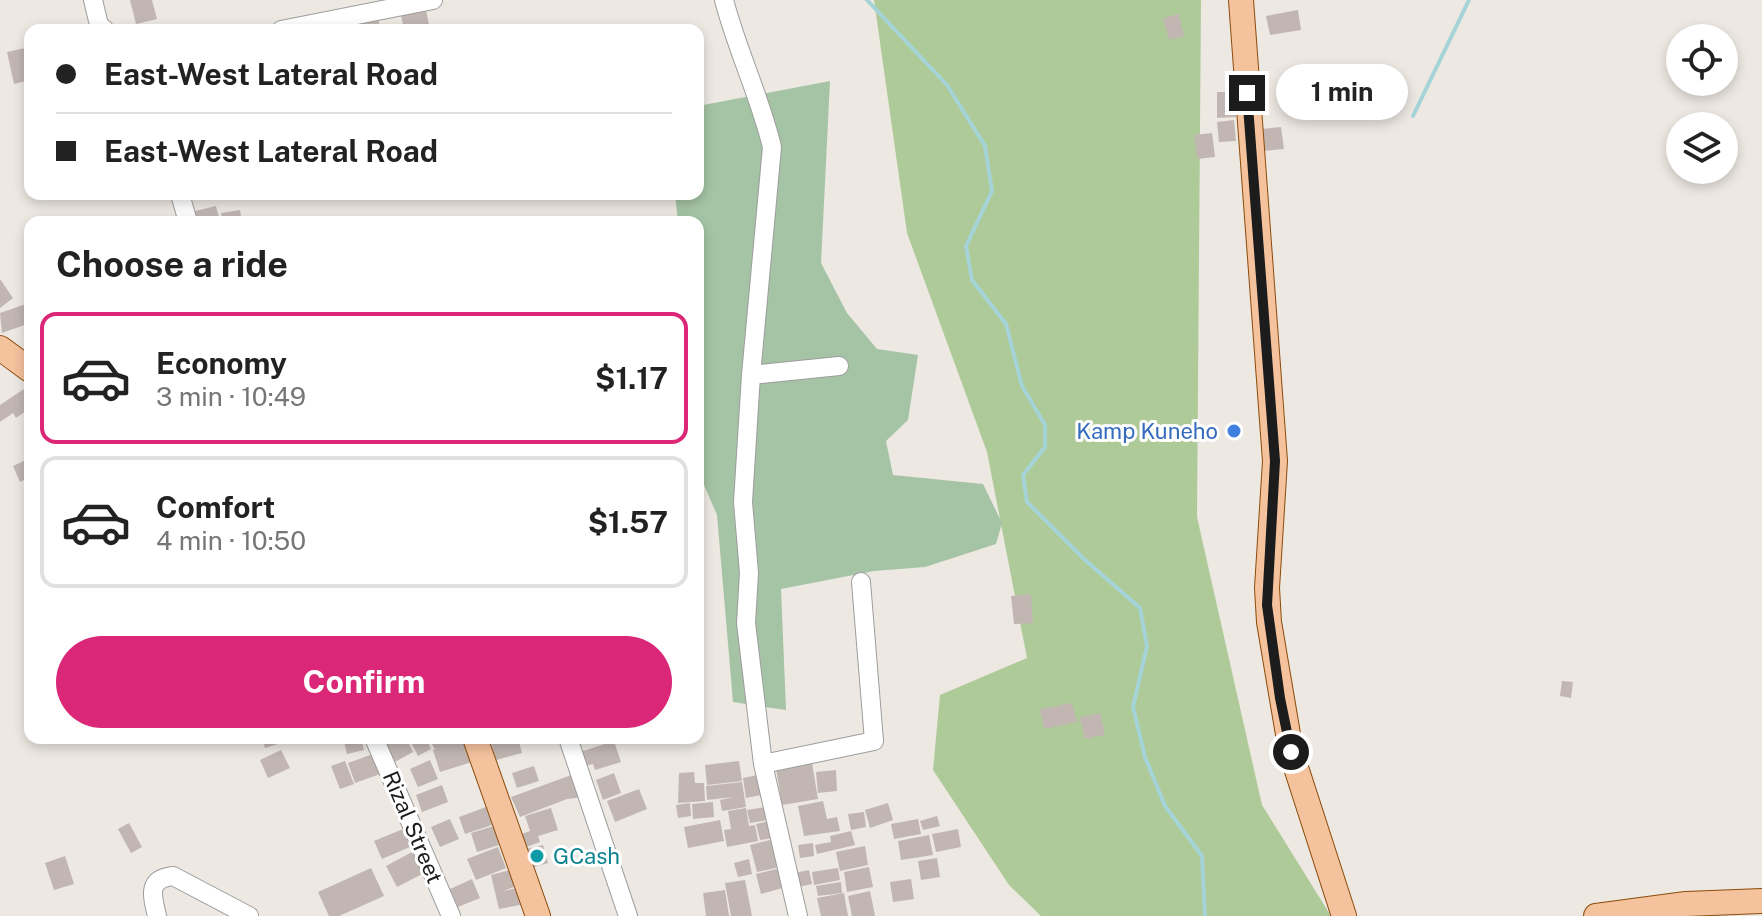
<!DOCTYPE html>
<meta charset="utf-8">
<style>
:root{--surface:#fff;--page:#f6f6f6;--text:#222;--muted:#767676;--line:#e0e0e0;--accent:#db2777}
body{margin:0;font-family:"Public Sans",sans-serif;background:var(--page);color:var(--text);height:100vh;display:flex;flex-direction:column;font-size:30px;white-space:nowrap}
*{box-sizing:border-box;margin:0}
p{font-size:26px;color:var(--muted)}
.icon{flex:none;width:44px;height:44px;fill:none;stroke:currentColor;stroke-width:2;stroke-linecap:round;stroke-linejoin:round}
.map{position:relative;flex:1;overflow:hidden}
.panel{position:absolute;left:24px;top:216px;width:680px;height:528px;display:flex;flex-direction:column;background:var(--surface);border-radius:16px;box-shadow:0 4px 12px #0003}
.panel>*{flex:none}
.hud{position:absolute;left:24px;top:24px;width:680px;height:176px;border-radius:16px;box-shadow:0 4px 12px #0003;display:grid;align-content:center;height:176px;padding:0 32px;background:var(--surface)}
.controls{position:absolute;left:1666px;top:24px;display:grid;gap:16px}
.controls a{display:grid;place-items:center;width:72px;height:72px;border-radius:50%;background:var(--surface);box-shadow:0 4px 12px #0003;font-size:40px}
.end{position:absolute;width:36px;height:36px;margin:-18px;border:10px solid #1c1c1c;background:#fff;box-shadow:0 0 0 4px #fff}
.from{border-radius:50%}
.bubble{position:absolute;height:56px;border-radius:28px;background:var(--surface);box-shadow:0 4px 12px #0003;font-size:26px;font-weight:700;line-height:56px;text-align:center}
.hud b{display:flex;align-items:center;gap:28px;height:76px;font-size:30px}
.hud b+b{border-top:2px solid var(--line)}
.hud i{width:20px;height:20px;background:var(--text)}
ul{padding:0;list-style:none}
li{display:flex;align-items:center;gap:24px;height:132px;margin:0 16px 12px;padding:0 16px;border:4px solid var(--line);border-radius:16px}
li div{flex:1}
li b{display:block;font-size:30px}
li em{font-style:normal;font-weight:700}
li.active{border-color:var(--accent)}
li>.icon{width:72px;height:72px;stroke-width:1.5}
h2{padding:0 32px;font-size:36px;line-height:96px}
.primary-button{display:flex;gap:16px;margin-top:auto;padding:16px 32px}
.primary-button a{flex:1;height:92px;border-radius:48px;background:var(--accent);color:#fff;font-size:32px;font-weight:700;line-height:92px;text-align:center}
.map>svg:first-child{display:block}
.forest{fill:#afca99}
.cemetery{fill:#a5c4a5}
.lines{fill:none;stroke-linecap:round;stroke-linejoin:round}
.stream{stroke:#a5d4d8;stroke-width:4}
.building{fill:#c1b6b2}
.minor-casing{stroke:#9d9d9d;stroke-width:20}
.major-casing{stroke:#8b4b09;stroke-width:26}
.minor{stroke:#fff;stroke-width:18}
.major{stroke:#f5c29e;stroke-width:24}
.route{stroke:#1c1c1c;stroke-width:10}
.shop-dot{fill:#3f7fe0;stroke:#fff;stroke-width:3}
.culture-dot{fill:#0f9aa8;stroke:#fff;stroke-width:3}
.labels{text-anchor:middle;stroke-width:6;stroke-linejoin:round;paint-order:stroke}
.shop-label{font-size:22px;fill:#366cbe;stroke:#fff;text-anchor:end}
.street-label{font-size:22px;fill:#1c1c1c;stroke:#fff}
.culture-label{font-size:22px;fill:#0d838f;stroke:#fff;text-anchor:start}
</style>
<div class="map">
<svg width="1762" height="916" viewBox="0 0 1762 916">
<rect width="100%" height="100%" fill="#ede8e2"/>
<path class="forest" d="M874 0H1201L1197 517 1262 805 1331 916H1041L1009 885 933 770 940 695 1027 658 987 452 907 233Z"/>
<path class="cemetery" d="M830 81 821 263 847 313 877 349 918 355 908 420 886 441 893 475 983 484 1002 523 996 544 925 567 874 571 781 589 786 710 733 702 717 515 698 471V222H678L675 194H698V106Z"/>
<g class="lines">
<path class="stream" d="M867 0 947 85 985 146 992 191 966 246 972 280 1006 324 1022 386 1045 425V447L1023 475 1027 502 1084 559 1140 608 1147 646 1133 707 1145 757 1165 806 1202 856 1205 916
M1413 116 1469 0"/>
</g>
<path class="building" d="M130 0H152L157 19 136 24Z
M426 10 430 30H404L401 15Z
M1298 10 1301 30 1270 35 1266 16Z
M1179 14 1184 36 1169 40 1163 18Z
M378 19 381 30H359L357 24Z
M30 47V80L14 84 7 52Z
M1217 92H1235L1236 117 1217 118Z
M1234 120 1236 141 1219 142 1217 122Z
M1281 127 1284 149 1263 151 1261 129Z
M1212 133 1215 157 1197 159 1194 135Z
M216 206 220 222H198L195 211Z
M240 210 242 222H223L221 213Z
M0 279 13 298 0 308Z
M26 304 30 323 2 333 0 313Z
M24 389 30 398V408L16 418 13 413 0 422V405Z
M30 458V477L20 482 13 466Z
M1031 594 1033 623 1014 624 1011 596Z
M1562 681 1573 682 1571 698 1560 696Z
M1072 703 1077 722 1044 729 1040 709Z
M1100 713 1105 735 1085 739 1080 717Z
M262 738H294V739L265 748Z
M343 738H361L364 750 347 754Z
M380 738H406L413 752 393 763Z
M409 738H426L431 749 418 756Z
M428 738H465L450 744 464 740 472 762 440 772 433 750 435 749Z
M490 738H518L522 753 496 760Z
M614 741 621 762 595 770 593 764 585 766 580 752Z
M281 750 290 768 268 778 260 760Z
M373 754 380 774 355 783 348 763Z
M430 760 438 779 418 787 410 769Z
M345 761 354 784 340 789 331 766Z
M739 761 742 781 707 785 705 765Z
M812 763 818 799 782 805 776 768Z
M534 766 539 781 517 788 512 773Z
M836 770 837 791 818 793 816 772Z
M694 772 695 783H704L705 801 678 803 679 773Z
M614 773 621 793 603 800 596 780Z
M574 774 584 797 567 799 520 817 511 797Z
M757 775 761 795 746 798 743 778Z
M742 782 746 807 722 811 720 800 733 797 707 800 706 786Z
M442 785 448 802 422 812 416 795Z
M639 789 647 809 615 822 607 801Z
M823 801 827 819 837 817 840 831 804 836 798 806Z
M713 802 714 817 693 819 692 804Z
M690 803 691 816 678 818 676 805Z
M888 803 893 820 870 828 865 810Z
M486 807 492 825 465 834 459 817Z
M766 807 768 820 750 823 747 810Z
M551 808 558 830 538 836 540 842 524 848 519 835 530 831 525 816Z
M746 808 749 826 755 825 758 841 727 847 724 830 731 829 728 811Z
M864 812 866 827 851 830 848 814Z
M937 816 940 826 923 830 920 821Z
M450 819 459 839 440 847 431 827Z
M918 819 921 834 894 839 891 824Z
M720 820 724 841 688 848 684 827Z
M769 821 773 838 760 840 756 824Z
M129 823 142 847 131 853 118 829Z
M494 826 499 845 477 852 471 833Z
M403 829 410 847 382 859 374 841Z
M958 829 961 847 936 852 932 834Z
M851 831 855 845 817 854 815 845 831 842 830 836Z
M929 835 933 855 901 860 898 841Z
M774 839 780 867 757 872 750 845Z
M813 843 814 856 800 858 798 845Z
M543 845 548 863 531 868 526 849Z
M865 846 868 865 840 871 836 852Z
M498 847 506 868 476 880 467 859Z
M412 852 424 873 397 887 386 866Z
M65 856 74 884 54 890 45 863Z
M937 858 940 877 921 880 918 861Z
M749 859 752 874 738 877 734 863Z
M869 867 873 887 847 892 844 872Z
M371 868 384 896 339 916H329L318 892Z
M781 868 786 887 761 894 756 874Z
M838 868 840 880 814 885 812 872Z
M510 870 514 887 503 891 517 888 520 905 499 909 491 875Z
M809 870 812 884 798 887 795 873Z
M472 879 480 898 458 907 450 889Z
M911 879 914 899 893 902 890 882Z
M745 880 752 916H731L725 883Z
M841 882 842 893 818 896 816 886Z
M725 890 729 916H706L703 893Z
M870 891 875 916H852L848 896Z
M844 893 848 916H821L817 898Z"/>
<g class="lines">
<defs>
<path id="minor" d="M93 0 99 25 105 30
M724 0C737 50 760 97 772 147L751 375 743 502 749 573 746 623 763 764 798 916
M281 30 433 0
M180 194 188 222
M751 375 839 366
M374 738 451 916
M568 738 628 916
M763 764 874 741 861 582
M157 916C152 895 147 879 173 876L249 916"/>
<path id="major" d="M1241 0 1275 461 1267 588 1269 622 1291 752 1344 916
M0 348 30 370
M475 738 538 916
M1596 916 1686 904 1762 901"/>
</defs>
<use href="#minor" class="minor-casing"/>
<use href="#major" class="major-casing"/>
<use href="#minor" class="minor"/>
<use href="#major" class="major"/>
</g>
<g class="lines">
<path class="route" d="M1247 93 1275 461 1267 605 1280 698 1291 752"/>
</g>
<circle class="shop-dot" cx="1234" cy="431" r="8"/>
<circle class="culture-dot" cx="537" cy="856" r="8"/>
<g class="labels">
<g class="shop-label">
<text x="1218" y="439">Kamp Kuneho</text>
</g>
<g class="street-label">
<text transform="translate(413 827) rotate(67)" y="8">Rizal Street</text>
</g>
<g class="culture-label">
<text x="553" y="864">GCash</text>
</g>
</g>
</svg>
<div class="controls">
<a><svg class="icon" aria-label="locate" viewBox="0 0 24 24"><circle cx="12" cy="12" r="6"/><path d="M12 2v4M12 18v4M2 12h4M18 12h4"/></svg></a>
<a><svg class="icon" aria-label="layers" viewBox="0 0 24 24"><path d="M12 4l9 5-9 5-9-5zM3 14l9 5 9-5"/></svg></a>
</div>
<i class="end from" style="left:1291px;top:752px"></i>
<i class="end" style="left:1247px;top:93px"></i>
<div class="bubble" style="left:1276px;top:64px;width:132px">1 min</div>
<div class="hud">
<b><i class="from"></i>East-West Lateral Road</b>
<b><i></i>East-West Lateral Road</b>
</div>
<section class="panel">
<h2>Choose a ride</h2>
<ul>
<li class="active"><svg class="icon" aria-label="car" viewBox="0 0 24 24"><path d="M5 17H2v-5l4-1 3-4h7l3 4 3 1v5h-3M9 17h6M6 11h13"/><circle cx="7" cy="17" r="2"/><circle cx="17" cy="17" r="2"/></svg><div><b>Economy</b><p>3 min · 10:49</p></div><em>$1.17</em></li>
<li><svg class="icon" aria-label="car" viewBox="0 0 24 24"><path d="M5 17H2v-5l4-1 3-4h7l3 4 3 1v5h-3M9 17h6M6 11h13"/><circle cx="7" cy="17" r="2"/><circle cx="17" cy="17" r="2"/></svg><div><b>Comfort</b><p>4 min · 10:50</p></div><em>$1.57</em></li>
</ul>
<div class="primary-button"><a>Confirm</a></div>
</section>
</div>
